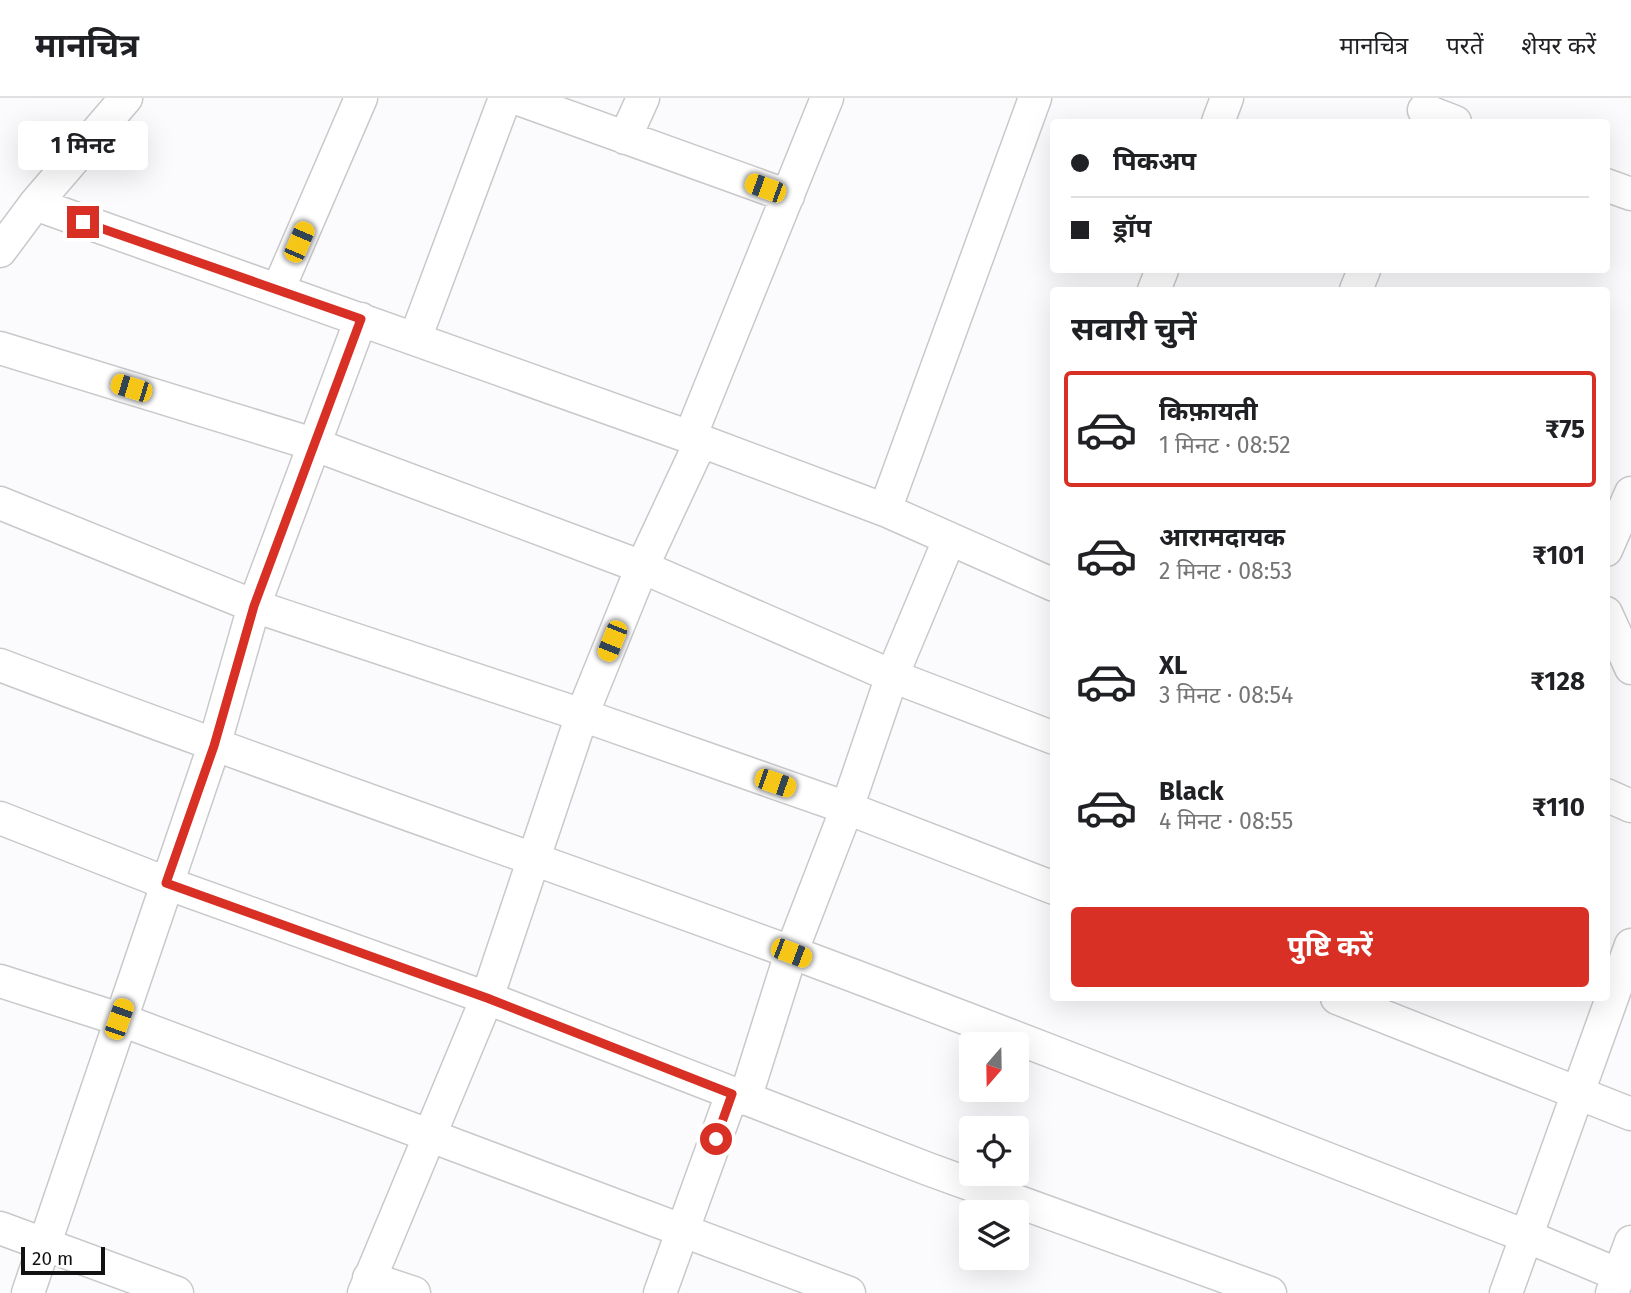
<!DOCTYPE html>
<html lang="hi">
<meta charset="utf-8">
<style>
:root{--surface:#fff;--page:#f2f2f2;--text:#202124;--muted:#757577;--line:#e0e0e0;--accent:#d93025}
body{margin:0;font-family:"Fira Sans","Noto Sans Devanagari",sans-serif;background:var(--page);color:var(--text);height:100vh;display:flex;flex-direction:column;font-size:26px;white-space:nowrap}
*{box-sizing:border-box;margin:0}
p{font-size:23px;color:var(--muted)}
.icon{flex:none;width:38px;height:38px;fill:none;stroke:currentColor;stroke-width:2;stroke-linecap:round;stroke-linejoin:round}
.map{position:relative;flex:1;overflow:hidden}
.panel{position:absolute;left:1050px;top:189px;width:560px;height:714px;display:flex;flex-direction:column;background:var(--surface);border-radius:7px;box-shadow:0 7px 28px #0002}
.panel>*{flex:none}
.top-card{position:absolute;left:1050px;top:21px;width:560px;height:154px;border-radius:7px;box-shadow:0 7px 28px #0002;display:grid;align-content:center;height:154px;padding:0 21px;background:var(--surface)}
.needle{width:46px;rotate:200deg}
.fabs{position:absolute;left:959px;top:934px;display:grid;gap:14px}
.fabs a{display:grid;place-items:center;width:70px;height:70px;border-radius:7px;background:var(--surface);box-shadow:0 7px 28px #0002;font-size:35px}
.scale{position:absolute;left:21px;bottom:18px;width:84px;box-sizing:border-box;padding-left:7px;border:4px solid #121213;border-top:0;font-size:19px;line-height:24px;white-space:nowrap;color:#121213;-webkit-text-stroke:5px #fff;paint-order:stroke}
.end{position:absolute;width:32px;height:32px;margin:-16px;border:9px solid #d93025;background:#fff;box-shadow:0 0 0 4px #fff}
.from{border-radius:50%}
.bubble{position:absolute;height:49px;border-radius:7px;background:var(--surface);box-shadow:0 7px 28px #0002;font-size:23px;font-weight:700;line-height:49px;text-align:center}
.car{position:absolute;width:21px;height:42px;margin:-21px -10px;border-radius:9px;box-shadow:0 0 5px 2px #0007;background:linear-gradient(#f5c518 24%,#345 0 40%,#f5c518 0 76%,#345 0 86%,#f5c518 0)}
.top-card b{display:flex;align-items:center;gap:24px;height:66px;font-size:26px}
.top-card b+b{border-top:2px solid var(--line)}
.top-card i{width:18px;height:18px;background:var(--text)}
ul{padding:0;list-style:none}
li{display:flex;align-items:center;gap:21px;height:116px;margin:0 14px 10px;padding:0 7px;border:4px solid transparent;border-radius:7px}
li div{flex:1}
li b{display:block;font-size:26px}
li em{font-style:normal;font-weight:700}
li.on{border-color:var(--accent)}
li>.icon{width:63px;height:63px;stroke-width:1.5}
h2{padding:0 21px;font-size:32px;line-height:84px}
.button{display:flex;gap:14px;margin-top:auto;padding:14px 21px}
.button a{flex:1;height:80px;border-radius:7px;background:var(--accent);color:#fff;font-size:28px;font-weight:700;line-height:80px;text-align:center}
header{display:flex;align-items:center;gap:42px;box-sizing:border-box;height:98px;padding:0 35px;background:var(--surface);border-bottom:2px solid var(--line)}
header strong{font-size:33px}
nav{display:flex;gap:38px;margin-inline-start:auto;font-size:24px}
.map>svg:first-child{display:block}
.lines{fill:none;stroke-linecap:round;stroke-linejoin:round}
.street-casing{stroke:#c9c9cb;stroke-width:35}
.street{stroke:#fff;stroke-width:32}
.route{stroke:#d93025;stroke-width:9}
</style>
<header>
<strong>मानचित्र</strong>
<nav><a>मानचित्र</a><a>परतें</a><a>शेयर करें</a></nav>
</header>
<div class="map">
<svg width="1631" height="1195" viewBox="0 0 1631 1195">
<rect width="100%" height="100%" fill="#fbfbfe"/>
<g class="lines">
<defs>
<path id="street" d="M516 0 788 98
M1424 12 1455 24
M1218 24 1227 0
M625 40 643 0
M1606 87 1631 96
M35 106 701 343 885 412 1054 487
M0 153 35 106 126 0
M278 192 361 0
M1154 192 1162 172
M1356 192 1364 172
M415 241 505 0
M0 250 313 346 642 469 892 578 1054 640
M690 339 827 0
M0 405 254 508 582 617 847 710 1054 790
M885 412 1035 0
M1606 452 1631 395
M1606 515 1631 570
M0 567C260 666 524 756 785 852 1033 944 1279 1043 1526 1138L1619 1177
M1606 697 1631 708
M0 720 166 785 487 900 928 1071 1270 1195
M0 883 119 921 849 1195
M1337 900 1631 1016
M745 1001 791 855 847 710 892 578 949 442
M0 1130 177 1195
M369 1180 414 1195
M28 1195 214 648 254 508 361 221
M364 1195 487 900 582 617 642 469 701 343
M660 1195 732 996
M1506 1195 1631 847
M1612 1195 1631 1144"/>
</defs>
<use href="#street" class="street-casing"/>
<use href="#street" class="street"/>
</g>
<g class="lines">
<path class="route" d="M83 124 361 221 254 508 214 648 166 785 487 900 732 996 716 1041"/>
</g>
</svg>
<div class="fabs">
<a><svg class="needle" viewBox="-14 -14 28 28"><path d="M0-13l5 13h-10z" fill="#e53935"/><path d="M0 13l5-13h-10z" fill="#757577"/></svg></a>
<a><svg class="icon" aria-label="locate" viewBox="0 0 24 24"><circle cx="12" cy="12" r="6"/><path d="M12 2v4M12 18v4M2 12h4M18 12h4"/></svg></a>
<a><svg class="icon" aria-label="layers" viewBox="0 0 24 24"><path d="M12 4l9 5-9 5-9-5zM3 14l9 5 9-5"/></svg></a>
</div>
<div class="scale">20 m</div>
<i class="end from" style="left:716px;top:1041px"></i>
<i class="end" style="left:83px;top:124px"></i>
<div class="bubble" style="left:18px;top:23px;width:130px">1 मिनट</div>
<i class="car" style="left:765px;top:90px;rotate:290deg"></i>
<i class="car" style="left:299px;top:144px;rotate:23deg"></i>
<i class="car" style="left:131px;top:290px;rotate:287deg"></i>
<i class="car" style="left:612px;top:543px;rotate:202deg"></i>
<i class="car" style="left:775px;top:685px;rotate:109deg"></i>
<i class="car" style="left:791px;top:855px;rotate:111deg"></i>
<i class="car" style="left:119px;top:921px;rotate:19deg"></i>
<div class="top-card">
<b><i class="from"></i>पिकअप</b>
<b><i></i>ड्रॉप</b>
</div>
<section class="panel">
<h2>सवारी चुनें</h2>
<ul>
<li class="on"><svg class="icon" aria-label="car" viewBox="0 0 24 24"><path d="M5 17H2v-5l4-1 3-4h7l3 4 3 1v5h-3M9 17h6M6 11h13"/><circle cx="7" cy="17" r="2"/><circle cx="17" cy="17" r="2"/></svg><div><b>किफ़ायती</b><p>1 मिनट · 08:52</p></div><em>₹75</em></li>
<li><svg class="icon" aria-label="car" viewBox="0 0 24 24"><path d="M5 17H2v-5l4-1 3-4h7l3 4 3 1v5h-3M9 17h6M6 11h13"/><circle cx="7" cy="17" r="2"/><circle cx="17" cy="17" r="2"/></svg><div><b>आरामदायक</b><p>2 मिनट · 08:53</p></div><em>₹101</em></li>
<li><svg class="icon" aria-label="car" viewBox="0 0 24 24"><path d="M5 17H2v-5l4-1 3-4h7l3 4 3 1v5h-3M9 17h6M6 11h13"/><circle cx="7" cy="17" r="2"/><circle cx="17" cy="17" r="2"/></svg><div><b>XL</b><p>3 मिनट · 08:54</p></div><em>₹128</em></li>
<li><svg class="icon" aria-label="car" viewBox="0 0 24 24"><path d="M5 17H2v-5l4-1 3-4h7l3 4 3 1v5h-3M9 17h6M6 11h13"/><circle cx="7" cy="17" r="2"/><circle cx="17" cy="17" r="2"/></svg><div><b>Black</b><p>4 मिनट · 08:55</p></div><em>₹110</em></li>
</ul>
<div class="button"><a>पुष्टि करें</a></div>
</section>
</div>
